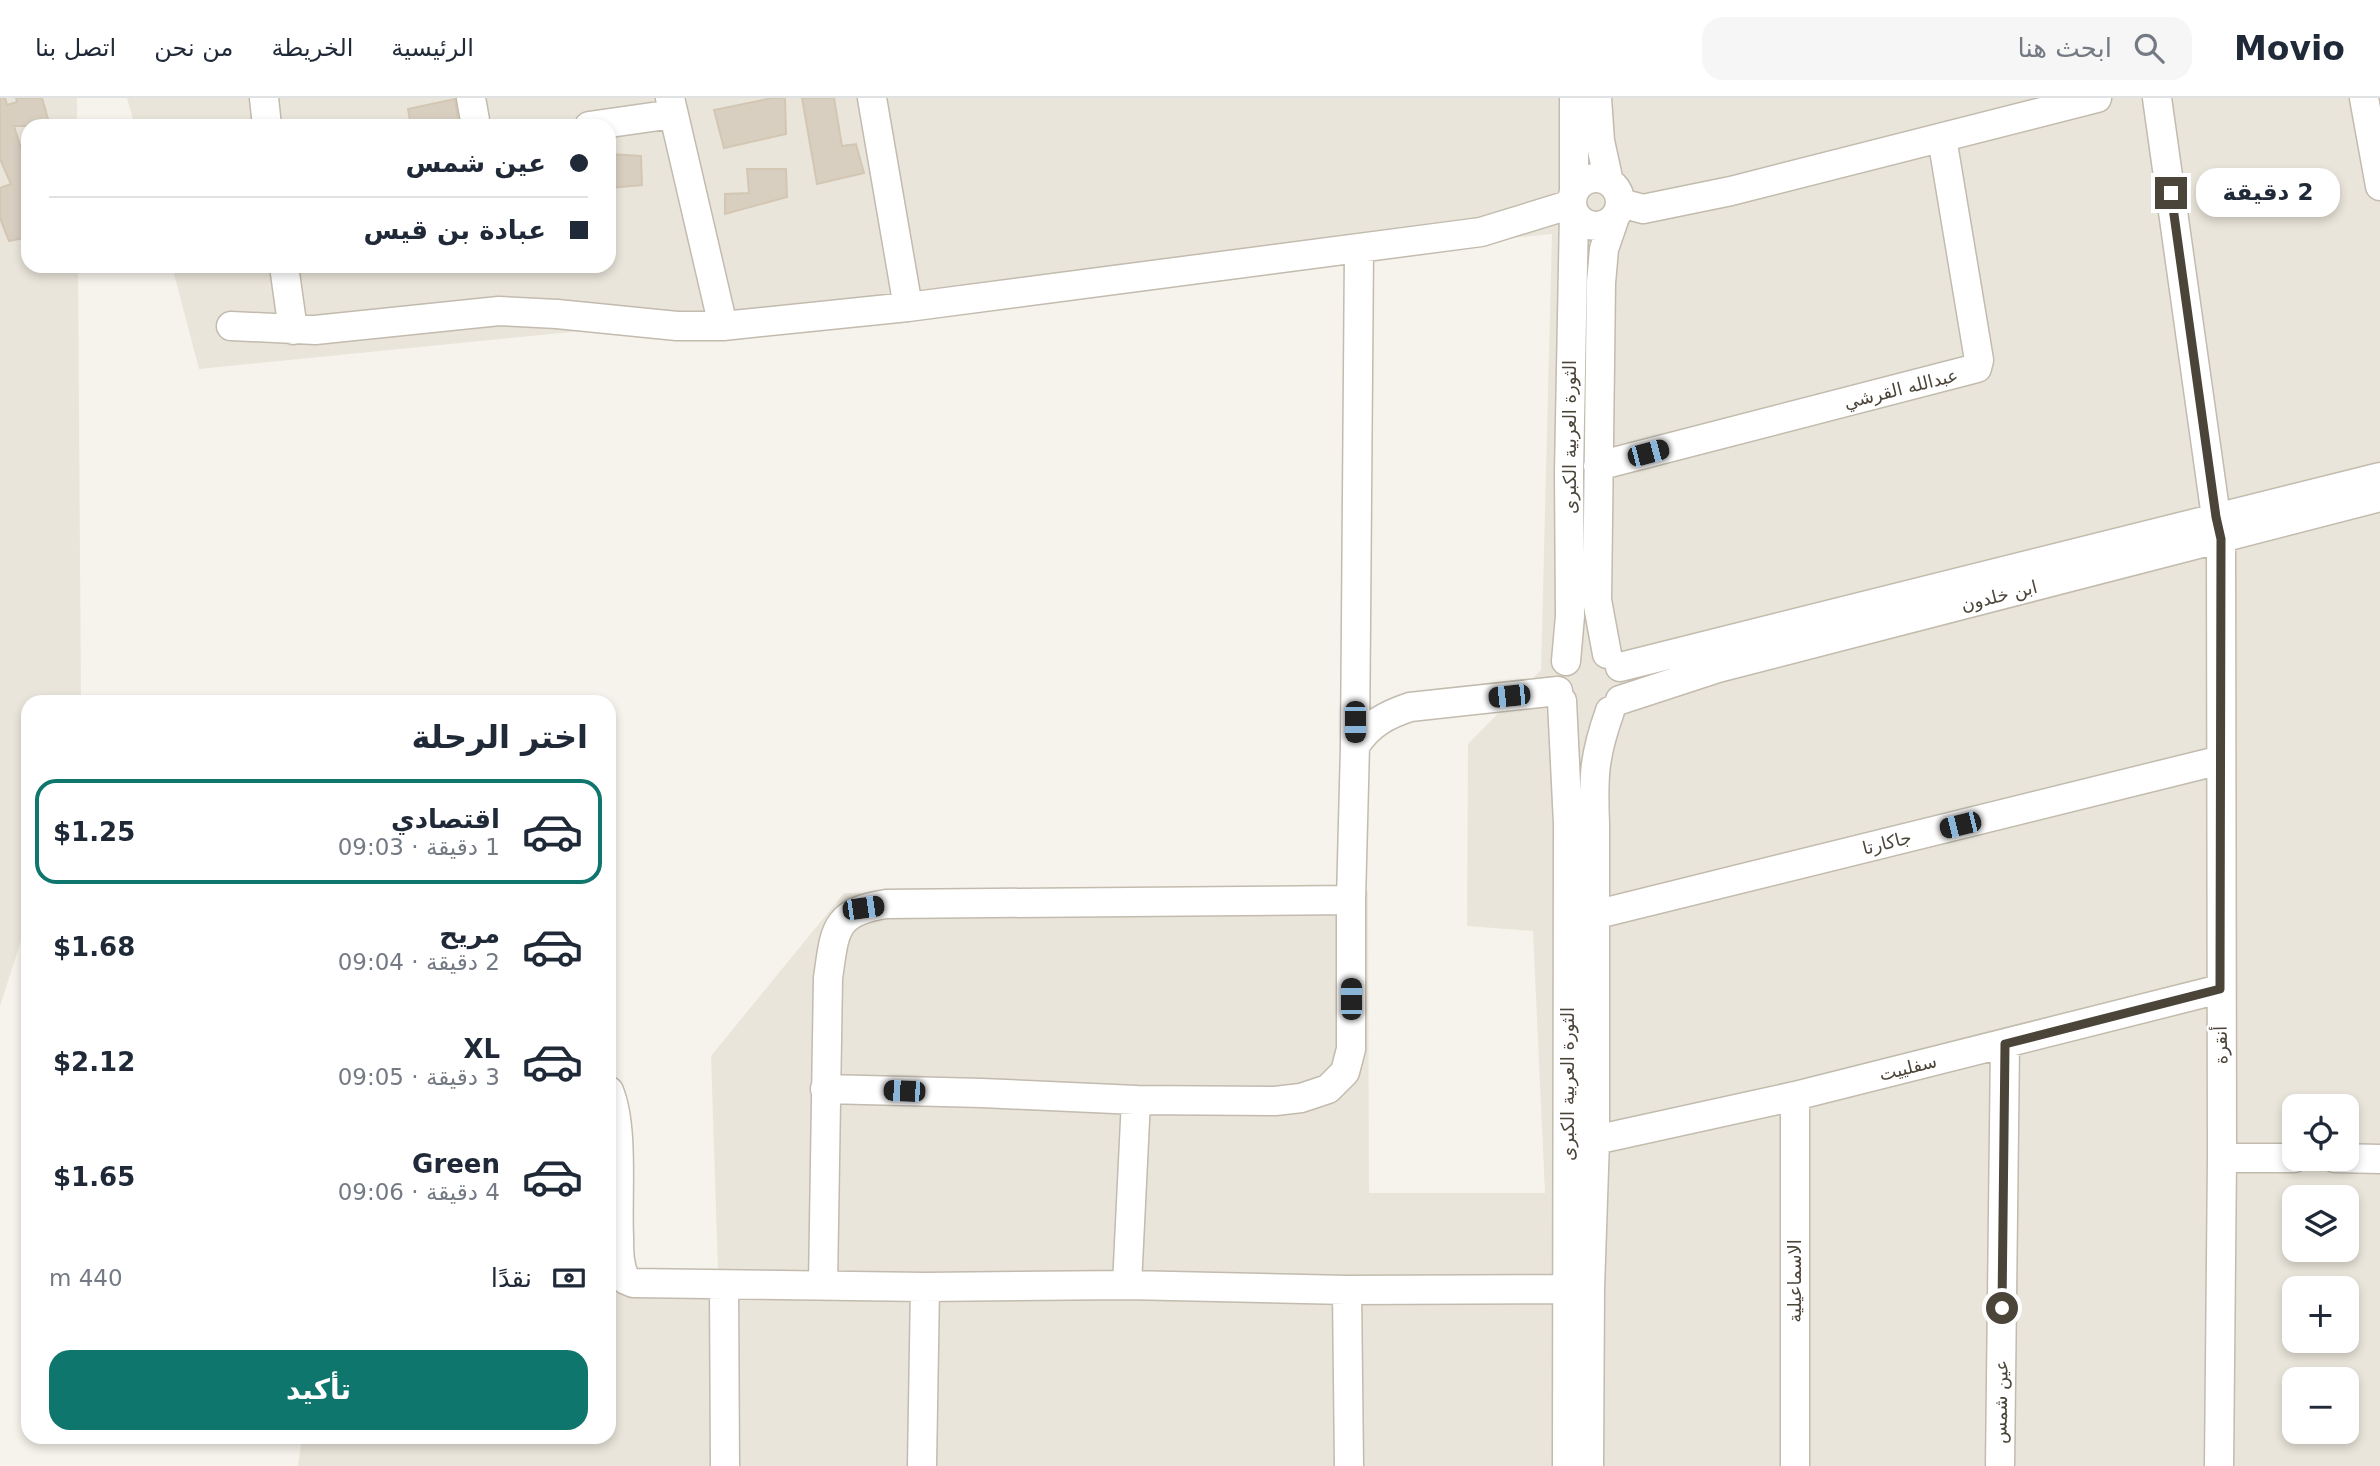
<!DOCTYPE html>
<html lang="ar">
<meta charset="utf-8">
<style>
:root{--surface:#fff;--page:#f6f6f7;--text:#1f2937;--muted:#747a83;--line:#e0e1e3;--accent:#0f766e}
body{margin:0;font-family:"DejaVu Sans",Vazirmatn,sans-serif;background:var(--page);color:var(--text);direction:rtl;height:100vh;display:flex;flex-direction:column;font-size:26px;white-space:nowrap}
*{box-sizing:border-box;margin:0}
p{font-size:23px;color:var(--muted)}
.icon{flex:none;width:38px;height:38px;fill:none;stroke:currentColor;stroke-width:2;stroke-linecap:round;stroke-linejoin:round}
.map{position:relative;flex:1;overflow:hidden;direction:ltr}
.panel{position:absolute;left:21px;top:597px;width:595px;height:749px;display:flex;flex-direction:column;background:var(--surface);border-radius:21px;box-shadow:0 4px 10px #0003;direction:rtl}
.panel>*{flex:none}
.guide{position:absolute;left:21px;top:21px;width:595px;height:154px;border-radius:21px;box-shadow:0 4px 10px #0003;direction:rtl;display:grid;align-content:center;height:154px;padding:0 28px;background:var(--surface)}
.buttons{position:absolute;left:2282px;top:996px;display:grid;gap:14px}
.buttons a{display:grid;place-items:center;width:77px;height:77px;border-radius:14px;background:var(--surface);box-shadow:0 4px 10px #0003;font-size:35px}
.end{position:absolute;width:32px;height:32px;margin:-16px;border:9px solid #4b4439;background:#fff;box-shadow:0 0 0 4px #fff}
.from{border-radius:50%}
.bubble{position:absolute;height:49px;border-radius:21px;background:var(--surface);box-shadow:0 4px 10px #0003;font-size:23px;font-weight:800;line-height:49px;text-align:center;direction:rtl}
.car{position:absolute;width:21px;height:42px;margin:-21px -10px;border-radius:9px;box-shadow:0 0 5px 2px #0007;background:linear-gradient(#222 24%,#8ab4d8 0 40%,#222 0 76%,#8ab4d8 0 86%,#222 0)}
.guide b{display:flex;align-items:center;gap:24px;height:66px;font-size:26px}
.guide b+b{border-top:2px solid var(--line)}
.guide i{width:18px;height:18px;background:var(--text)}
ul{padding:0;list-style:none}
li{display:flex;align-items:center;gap:21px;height:105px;margin:0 14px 10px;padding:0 14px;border:4px solid transparent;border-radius:21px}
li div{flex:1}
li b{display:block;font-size:26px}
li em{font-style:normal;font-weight:800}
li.selected{border-color:var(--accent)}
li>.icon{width:63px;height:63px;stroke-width:1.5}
h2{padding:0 28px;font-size:32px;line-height:84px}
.pay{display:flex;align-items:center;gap:18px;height:77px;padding:0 28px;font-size:26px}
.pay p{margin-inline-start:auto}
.button{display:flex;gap:14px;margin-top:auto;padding:14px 28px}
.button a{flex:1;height:80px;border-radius:21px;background:var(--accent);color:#fff;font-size:28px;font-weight:800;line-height:80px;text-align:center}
header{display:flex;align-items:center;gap:42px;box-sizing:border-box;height:98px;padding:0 35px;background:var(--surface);border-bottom:2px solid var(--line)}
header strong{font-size:33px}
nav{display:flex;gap:38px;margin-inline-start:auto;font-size:24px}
.search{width:490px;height:63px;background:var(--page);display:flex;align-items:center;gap:18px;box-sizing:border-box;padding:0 24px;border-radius:21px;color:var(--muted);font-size:26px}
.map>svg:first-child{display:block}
.residential{fill:#eae5da;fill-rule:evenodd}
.building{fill:#d8cfc1;stroke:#d3c7b4;stroke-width:2}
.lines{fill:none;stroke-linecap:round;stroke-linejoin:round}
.minor-casing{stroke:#c2bbae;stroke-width:31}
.minor{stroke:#fff;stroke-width:28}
.route{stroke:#4b4439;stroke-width:9}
.labels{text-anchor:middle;stroke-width:5;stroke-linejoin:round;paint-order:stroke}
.street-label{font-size:18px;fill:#4b4439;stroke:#fff}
</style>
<header>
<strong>Movio</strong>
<div class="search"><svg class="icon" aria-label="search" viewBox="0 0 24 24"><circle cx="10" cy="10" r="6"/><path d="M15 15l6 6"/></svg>ابحث هنا</div>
<nav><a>الرئيسية</a><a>الخريطة</a><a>من نحن</a><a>اتصل بنا</a></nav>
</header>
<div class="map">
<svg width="2380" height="1368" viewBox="0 0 2380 1368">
<rect width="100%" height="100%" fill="#f6f3ec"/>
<path class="residential" d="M0 0H77V28H28V168H78L81 604H28V821L0 908Z
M127 0H2380V1368H298L302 1339H609V1177L718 1174 711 958 844 795 1368 793 1369 1095H1545L1533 833 1467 828 1468 646 1541 572 1552 136 199 271 172 168H609V28H135ZM2294 1008H2347V1060H2294ZM2294 1099H2347V1152H2294ZM2294 1190H2347V1242H2294ZM2294 1281H2347V1334H2294Z"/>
<path class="building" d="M0 0H5L7 7 17 4 16 0H42L50 28H14L28 73V139L9 143 0 120V90L11 86 0 61Z
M772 0H785L786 36 724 50 714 12Z
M802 0H834L842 48 856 46 864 75 817 86Z
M455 1 459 28H411L408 11Z
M609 56 641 58 642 87 609 90Z
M747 71H786L787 99 725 116V96L749 95Z"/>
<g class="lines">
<defs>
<path id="minor" d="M264 0 267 28
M471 0 476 28
M670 0 723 228
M872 0 908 209
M1574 0V92
M1597 0 1600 43 1609 84
M2157 0 2216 419 2221 441 2222 1060 2219 1368
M2364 0 2380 88
M589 28 673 16
M1572 104a24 24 0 1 1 48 0a24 24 0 1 1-48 0Z
M1621 105 1643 111 1731 93 2097 0
M284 168 293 232
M231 228 315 232 499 213 557 216 677 228H723L908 209 1481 134 1572 106
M1598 368 1977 270 1979 262 1942 40
M1607 556 1597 502 1601 185 1604 151 1615 119
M1566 563 1570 518 1569 375 1574 115
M1620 569 2380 379
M1620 602 1718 570 2380 399
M1562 603 1568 726 1567 1368
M1355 648 1359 150
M1594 817 2221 662
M825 991 982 995 1136 1002 1275 1003 1301 1000 1328 991 1345 974 1351 951V802L1355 648C1369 626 1386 617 1410 609L1558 593
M609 993C624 1028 617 1099 619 1139 619 1154 619 1168 626 1182L633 1185 925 1189 1127 1187 1347 1192 1590 1191
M1595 1042 1795 998 2220 891
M2222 1060H2294
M2335 1060 2380 1061
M724 1187 725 1368
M823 1187 828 880C835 833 833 814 886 806L1351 802
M1127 1187 1136 1002
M1347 1192 1349 1368
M922 1368 925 1189
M1589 1368 1590 1191 1595 1042V726C1593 678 1594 658 1610 613
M1795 1368V998
M2000 1368 2005 946"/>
</defs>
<use href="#minor" class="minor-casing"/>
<use href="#minor" class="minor"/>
</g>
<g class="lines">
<path class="route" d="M2002 1210 2005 946 2220 891 2221 441 2216 419 2171 95"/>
</g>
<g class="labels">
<g class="street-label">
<text transform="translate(1901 291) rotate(-14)" y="6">عبدالله القرشي</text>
<text transform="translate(1570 339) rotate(-90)" y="6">الثورة العربية الكبرى</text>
<text transform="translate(1999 498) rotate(-14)" y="6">ابن خلدون</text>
<text transform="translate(1887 745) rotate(-14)" y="6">جاكارتا</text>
<text transform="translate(2221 947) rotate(-91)" y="6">أنقرة</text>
<text transform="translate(1908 970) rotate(-14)" y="6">سفلييت</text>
<text transform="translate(1568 986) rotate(-90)" y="6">الثورة العربية الكبرى</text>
<text transform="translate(1795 1183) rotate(-90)" y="6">الاسماعيلية</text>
<text transform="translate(2001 1304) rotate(-89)" y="6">عين شمس</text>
</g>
</g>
</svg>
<div class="buttons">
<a><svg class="icon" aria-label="locate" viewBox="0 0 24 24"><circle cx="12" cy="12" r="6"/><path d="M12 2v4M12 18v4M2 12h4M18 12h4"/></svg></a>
<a><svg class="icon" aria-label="layers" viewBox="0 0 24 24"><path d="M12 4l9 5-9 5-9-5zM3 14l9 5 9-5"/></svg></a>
<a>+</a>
<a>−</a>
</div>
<i class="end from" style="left:2002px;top:1210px"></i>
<i class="end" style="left:2171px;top:95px"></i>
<div class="bubble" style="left:2196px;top:70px;width:144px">2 دقيقة</div>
<i class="car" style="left:1648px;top:355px;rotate:75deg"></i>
<i class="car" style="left:1509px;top:598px;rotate:264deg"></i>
<i class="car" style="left:1355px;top:624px;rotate:180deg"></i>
<i class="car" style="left:1960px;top:727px;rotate:256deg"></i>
<i class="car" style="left:863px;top:810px;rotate:82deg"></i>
<i class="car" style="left:1351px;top:901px;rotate:0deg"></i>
<i class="car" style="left:904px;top:993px;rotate:272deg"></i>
<div class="guide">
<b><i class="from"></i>عين شمس</b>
<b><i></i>عبادة بن قيس</b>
</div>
<section class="panel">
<h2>اختر الرحلة</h2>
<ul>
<li class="selected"><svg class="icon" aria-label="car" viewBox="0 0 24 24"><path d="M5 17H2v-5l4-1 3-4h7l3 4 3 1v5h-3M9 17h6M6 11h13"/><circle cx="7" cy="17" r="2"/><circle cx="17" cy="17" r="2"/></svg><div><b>اقتصادي</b><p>1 دقيقة · 09:03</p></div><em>$1.25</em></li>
<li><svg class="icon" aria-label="car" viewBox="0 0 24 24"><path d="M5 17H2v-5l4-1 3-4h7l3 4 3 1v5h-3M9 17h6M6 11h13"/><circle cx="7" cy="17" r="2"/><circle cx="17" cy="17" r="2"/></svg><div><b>مريح</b><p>2 دقيقة · 09:04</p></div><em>$1.68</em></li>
<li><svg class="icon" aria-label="car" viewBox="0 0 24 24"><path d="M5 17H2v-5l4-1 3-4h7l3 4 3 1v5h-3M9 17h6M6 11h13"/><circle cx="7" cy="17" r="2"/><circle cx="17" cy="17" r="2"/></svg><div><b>XL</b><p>3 دقيقة · 09:05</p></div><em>$2.12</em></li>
<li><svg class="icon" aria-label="car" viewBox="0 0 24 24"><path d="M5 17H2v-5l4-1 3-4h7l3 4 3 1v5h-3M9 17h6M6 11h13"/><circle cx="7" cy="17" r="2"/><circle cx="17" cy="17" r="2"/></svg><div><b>Green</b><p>4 دقيقة · 09:06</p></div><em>$1.65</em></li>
</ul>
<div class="pay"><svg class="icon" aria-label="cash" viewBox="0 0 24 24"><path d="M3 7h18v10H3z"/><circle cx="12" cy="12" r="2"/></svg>نقدًا<p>440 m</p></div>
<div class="button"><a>تأكيد</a></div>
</section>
</div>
